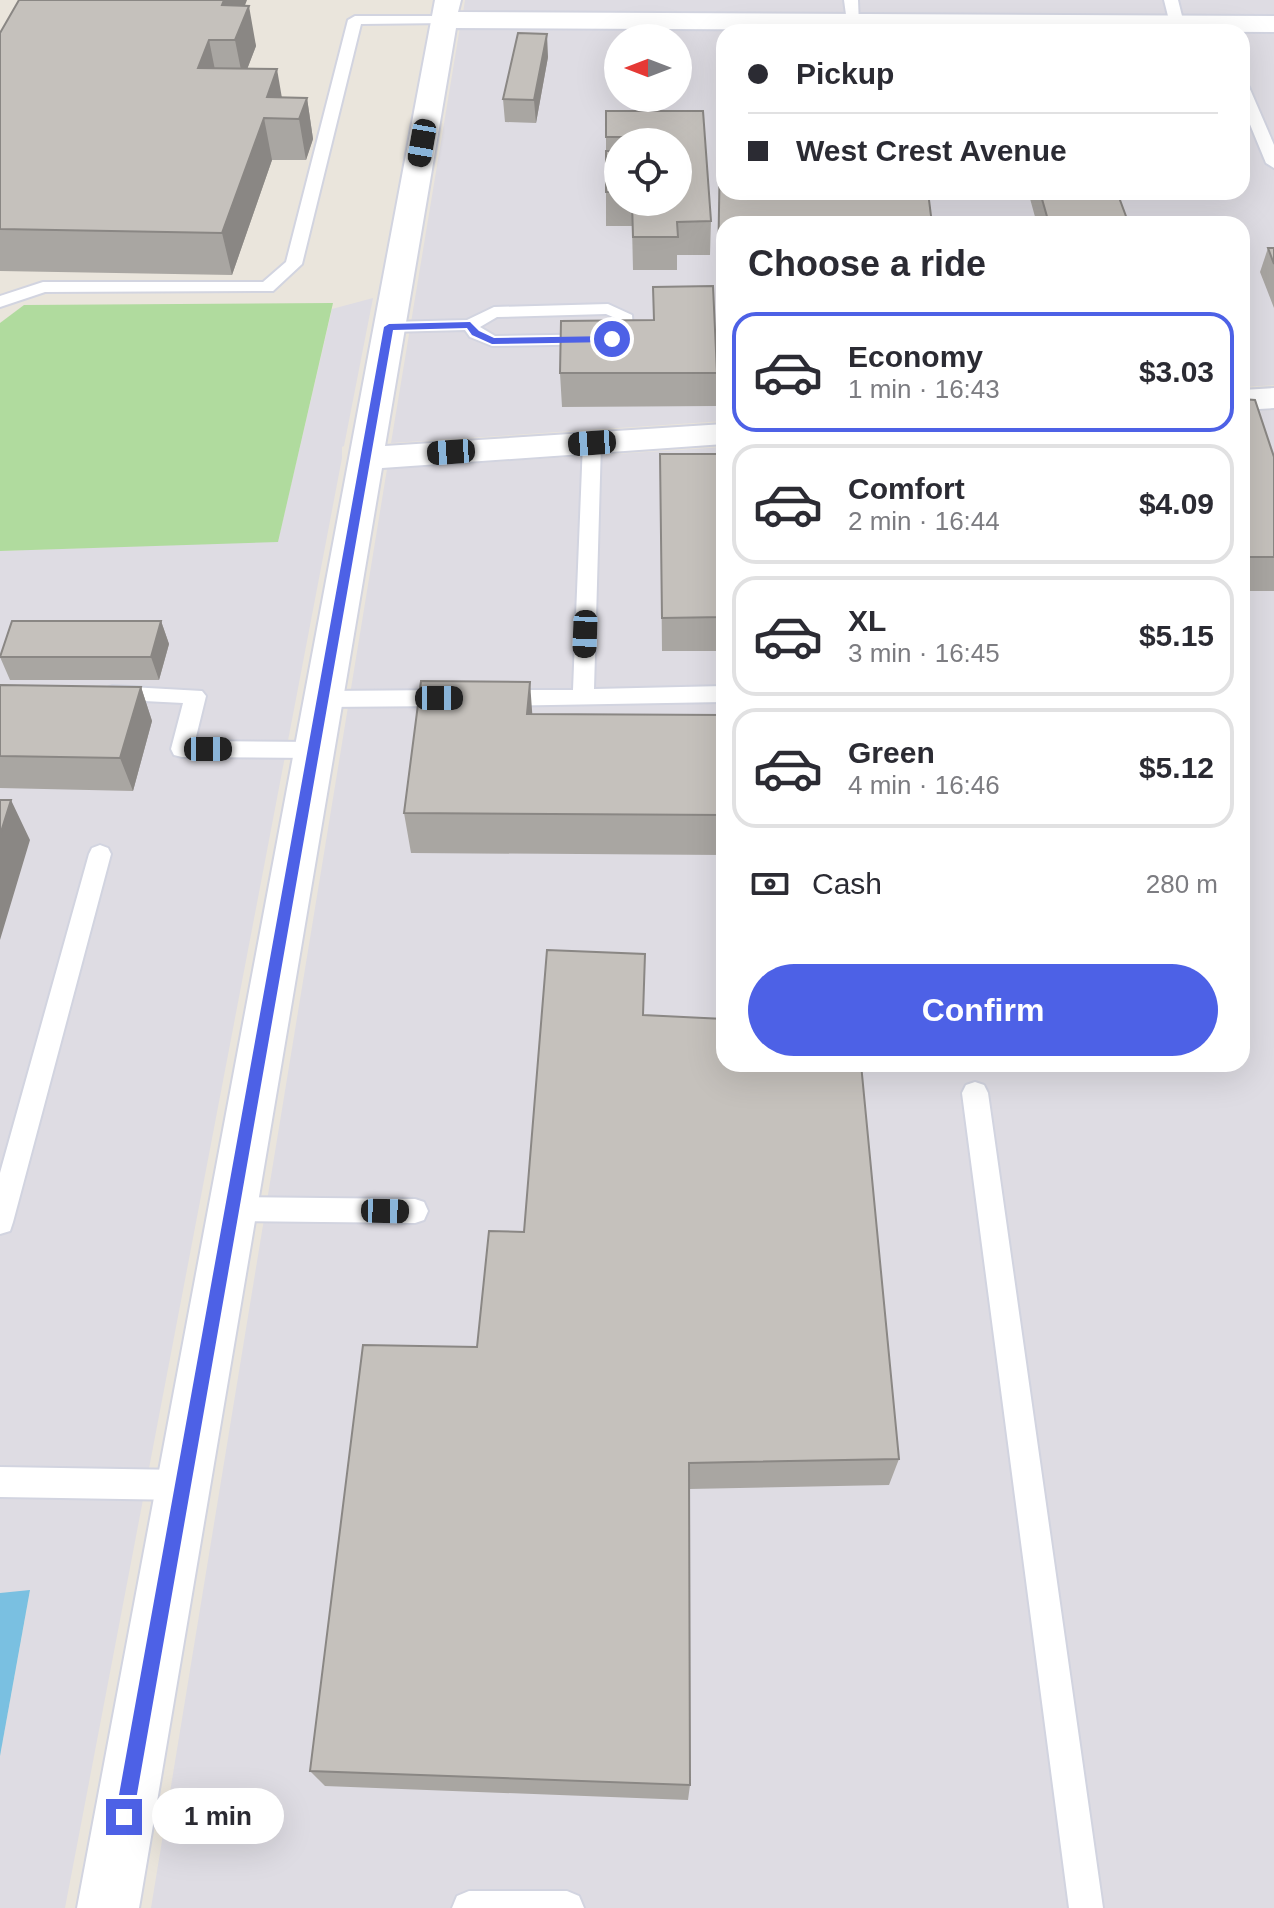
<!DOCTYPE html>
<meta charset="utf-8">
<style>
:root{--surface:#fff;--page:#f7f7f7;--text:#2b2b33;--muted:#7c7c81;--line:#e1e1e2;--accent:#4d61e6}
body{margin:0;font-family:Arial,sans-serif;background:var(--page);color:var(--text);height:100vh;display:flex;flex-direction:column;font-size:30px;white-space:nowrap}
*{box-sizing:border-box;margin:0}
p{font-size:26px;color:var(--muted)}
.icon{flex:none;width:44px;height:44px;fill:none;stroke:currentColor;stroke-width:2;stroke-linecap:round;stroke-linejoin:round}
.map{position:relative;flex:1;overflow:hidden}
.drawer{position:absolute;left:716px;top:216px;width:534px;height:856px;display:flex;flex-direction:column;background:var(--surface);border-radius:24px;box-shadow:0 8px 32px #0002}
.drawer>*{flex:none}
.guide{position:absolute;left:716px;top:24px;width:534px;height:176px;border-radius:24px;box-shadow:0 8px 32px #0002;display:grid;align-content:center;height:176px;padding:0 32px;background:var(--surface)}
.needle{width:52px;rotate:270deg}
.controls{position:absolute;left:604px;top:24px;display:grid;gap:16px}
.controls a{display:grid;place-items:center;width:88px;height:88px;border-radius:50%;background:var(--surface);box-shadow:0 8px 32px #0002;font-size:40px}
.end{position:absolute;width:36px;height:36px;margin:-18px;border:10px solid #4d61e6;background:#fff;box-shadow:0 0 0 4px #fff}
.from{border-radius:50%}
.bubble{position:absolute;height:56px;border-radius:28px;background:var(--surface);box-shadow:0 8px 32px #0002;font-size:26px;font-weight:700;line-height:56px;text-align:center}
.car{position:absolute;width:24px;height:48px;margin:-24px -12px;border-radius:10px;box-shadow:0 0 6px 2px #0007;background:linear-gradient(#222 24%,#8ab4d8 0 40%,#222 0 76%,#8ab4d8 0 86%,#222 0)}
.guide b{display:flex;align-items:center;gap:28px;height:76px;font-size:30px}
.guide b+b{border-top:2px solid var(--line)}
.guide i{width:20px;height:20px;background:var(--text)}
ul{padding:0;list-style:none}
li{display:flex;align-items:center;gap:24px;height:120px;margin:0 16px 12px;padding:0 16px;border:4px solid var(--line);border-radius:24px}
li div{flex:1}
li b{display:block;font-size:30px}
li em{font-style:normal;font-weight:700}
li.on{border-color:var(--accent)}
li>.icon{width:72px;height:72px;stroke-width:1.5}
h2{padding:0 32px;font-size:36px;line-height:96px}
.pay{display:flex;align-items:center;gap:20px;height:88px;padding:0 32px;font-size:30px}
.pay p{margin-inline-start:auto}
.button{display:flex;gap:16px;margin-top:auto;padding:16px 32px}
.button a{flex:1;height:92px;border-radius:48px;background:var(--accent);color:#fff;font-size:32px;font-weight:700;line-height:92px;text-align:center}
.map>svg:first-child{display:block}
.industrial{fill:#dedce3;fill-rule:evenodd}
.green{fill:#b0db9e}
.water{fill:#7ac0e1}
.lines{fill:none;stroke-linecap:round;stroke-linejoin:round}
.service-casing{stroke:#d2d4e0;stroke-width:4}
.minor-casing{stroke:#d2d4e0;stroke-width:4}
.service{fill:#fff;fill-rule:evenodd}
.minor{fill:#fff;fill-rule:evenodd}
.wall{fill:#a9a6a2;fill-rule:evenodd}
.shaded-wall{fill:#8a8784}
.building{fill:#c5c1bc;stroke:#8a8784;stroke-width:2}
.route{fill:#4d61e6}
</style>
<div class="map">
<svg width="1274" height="1908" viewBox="0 0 1274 1908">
<rect width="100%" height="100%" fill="#eae5dc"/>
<path class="industrial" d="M465 0H1274V17L463 13Z
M460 27 1274 31V385L1242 387V224H724V421L391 443ZM724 32H1242V192H724ZM618 38H678V98H618ZM618 142H678V202H618Z
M373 298 344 446 342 447V458L65 1908H0V1756L30 1591 0 1593V551L278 541 332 309Z
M1274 410V1908H151L387 469 724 447V1064H1242V412Z"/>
<path class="green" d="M333 303 278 542 0 551V323L24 305Z"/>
<path class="water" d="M30 1590 0 1756V1593Z"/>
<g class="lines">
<defs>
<path id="service" d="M844 0H858L859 25 847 22Z
M1164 0H1178L1184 24 1182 27 1170 24Z
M444 16 451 20 449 23 361 24 302 264 273 291 45 292 0 307V296L43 282H263L286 262 348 20 355 16Z
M1242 83 1249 87 1274 145V168L1266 163 1242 105Z
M608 304 632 315 633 329 618 343 612 344 492 346 470 337 465 330 389 332 380 327 389 322 467 320 494 307ZM606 314 615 318V328L608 334 495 336 480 327 497 317Z
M592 437 601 443 594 689 724 686V702L498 706 490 703 487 698 490 693 498 690H573L583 443Z
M112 686 202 691 206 696 195 741 314 742 322 744 325 750 322 756 314 758 182 757 174 755 171 749 183 703 105 699 101 694 105 689Z
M449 690 457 693 460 698 457 703 449 706 323 707 315 704 312 699 315 694 323 691Z
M100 845 108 848 111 854 13 1222 10 1231 0 1234V1173L89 854 92 848Z
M975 1082 984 1085 988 1093 1103 1908H1069L962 1093 966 1085Z
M233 1197 415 1199 424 1202 428 1211 424 1220 415 1223 233 1221 224 1218 220 1209 224 1200Z
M0 1467 183 1470 194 1474 198 1485 194 1496 183 1500 0 1497Z
M469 1891H567L579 1896 584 1908H452L457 1896Z"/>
<path id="minor" d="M435 0H461L458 12 1274 16V32L456 28 385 446 724 424V444L382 468 139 1908H77Z
M1274 388V408L1242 410V390Z"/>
</defs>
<use href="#service" class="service-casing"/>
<use href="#minor" class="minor-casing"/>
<use href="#service" class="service"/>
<use href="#minor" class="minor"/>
</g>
<path class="wall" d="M245 6 256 46 247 69 282 97 307 98 313 139 306 160H272L232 275 0 271V33Z
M548 57 536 123 505 122 503 99Z
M721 90 724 224V313L717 312Z
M606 111H703L711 221 710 255H677V270H633L632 226H606ZM618 142H678V202H618Z
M1029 192H1117L1127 219 1125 224H1037L1029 195Z
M1268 248H1274V308L1260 272Z
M653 287 717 373 716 406 562 407 560 373 653 320Z
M1242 399 1274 457V591H1242Z
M660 454H724V651H662Z
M161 621 169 644 159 680H10L0 657Z
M0 685 141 687 152 721 133 791 0 788Z
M532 714 724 715V855L411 853 404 813Z
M644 1015 899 1459 889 1485 689 1489 690 1785 688 1800 325 1786 310 1771 524 1232Z"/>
<path class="shaded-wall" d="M224 0H247L232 40 222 5Z
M249 6 256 46 243 80 235 40Z
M547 34 548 57 536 123 534 100Z
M209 40 217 80 198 68Z
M277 69 284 110 267 97Z
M307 98 313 139 306 160 299 119Z
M264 118 272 160 232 275 222 233Z
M161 621 169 644 159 680 151 657Z
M530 682 533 724 527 714Z
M141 687 152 721 133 791 120 758Z
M11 800 30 840 0 940V835Z"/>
<path class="building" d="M19 0H224L222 5 249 6 235 40H209L198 68 277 69 267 97 307 98 299 119 264 118 222 233 0 229V33Z
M518 33 547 34 534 100 503 99Z
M721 90H724V192H928L932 224H724V270H718Z
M606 111H703L711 221 677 222 678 237H633L632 202H678V142H631V137H606Z
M606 151H618V192H606Z
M1040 192H1117L1127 219 1048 220Z
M1268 248H1274V264Z
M713 286 717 373H560L561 321 654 320 653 287Z
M1242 399 1255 400 1274 457V557H1242Z
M660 454H724V617L662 618Z
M12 621H161L151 657H0Z
M421 681 530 682 527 714 724 715V815L404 813Z
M0 685 141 687 120 758 0 756Z
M0 800H11L0 835Z
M547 950 645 954 643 1015 724 1019V1064H861L899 1459 689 1463 690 1785 310 1771 363 1345 477 1347 489 1231 524 1232Z"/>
<path class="route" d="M470 322 479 331 494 338 612 336 617 339 612 342 492 344 472 335 467 328 393 330 133 1817 131 1824 124 1826 118 1824 115 1817 384 327 389 324Z"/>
</svg>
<div class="controls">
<a><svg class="needle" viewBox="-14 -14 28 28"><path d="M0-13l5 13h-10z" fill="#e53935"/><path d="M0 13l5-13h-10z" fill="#7c7c81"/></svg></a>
<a><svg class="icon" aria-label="locate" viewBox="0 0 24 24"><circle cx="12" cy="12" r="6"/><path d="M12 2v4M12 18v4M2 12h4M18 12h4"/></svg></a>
</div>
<i class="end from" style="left:612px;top:339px"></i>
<i class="end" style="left:124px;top:1817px"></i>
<div class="bubble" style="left:152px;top:1788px;width:132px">1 min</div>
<i class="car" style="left:422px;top:143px;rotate:190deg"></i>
<i class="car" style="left:592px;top:443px;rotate:266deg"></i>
<i class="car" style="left:451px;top:452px;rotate:266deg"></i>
<i class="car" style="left:585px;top:634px;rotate:182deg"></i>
<i class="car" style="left:439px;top:698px;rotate:90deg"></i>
<i class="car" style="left:208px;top:749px;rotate:90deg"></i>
<i class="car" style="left:385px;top:1211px;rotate:91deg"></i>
<div class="guide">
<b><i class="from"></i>Pickup</b>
<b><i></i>West Crest Avenue</b>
</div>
<section class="drawer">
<h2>Choose a ride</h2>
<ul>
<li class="on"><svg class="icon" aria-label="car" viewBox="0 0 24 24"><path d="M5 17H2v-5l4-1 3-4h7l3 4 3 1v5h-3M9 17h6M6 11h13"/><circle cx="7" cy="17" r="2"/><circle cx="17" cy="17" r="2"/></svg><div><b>Economy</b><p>1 min · 16:43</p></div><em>$3.03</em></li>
<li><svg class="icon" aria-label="car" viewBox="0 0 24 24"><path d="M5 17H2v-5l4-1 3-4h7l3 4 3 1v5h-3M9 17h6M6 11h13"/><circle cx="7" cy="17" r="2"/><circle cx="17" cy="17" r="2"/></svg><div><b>Comfort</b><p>2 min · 16:44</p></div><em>$4.09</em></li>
<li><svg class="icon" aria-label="car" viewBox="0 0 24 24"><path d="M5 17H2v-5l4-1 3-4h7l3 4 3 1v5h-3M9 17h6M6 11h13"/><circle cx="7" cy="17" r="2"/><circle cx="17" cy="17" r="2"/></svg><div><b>XL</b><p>3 min · 16:45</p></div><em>$5.15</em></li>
<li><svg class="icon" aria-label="car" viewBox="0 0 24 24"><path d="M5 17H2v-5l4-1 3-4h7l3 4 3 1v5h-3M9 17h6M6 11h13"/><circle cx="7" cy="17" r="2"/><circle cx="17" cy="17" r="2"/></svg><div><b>Green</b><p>4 min · 16:46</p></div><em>$5.12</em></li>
</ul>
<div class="pay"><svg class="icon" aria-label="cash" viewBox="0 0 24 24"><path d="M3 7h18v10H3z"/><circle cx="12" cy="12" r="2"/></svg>Cash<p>280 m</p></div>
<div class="button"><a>Confirm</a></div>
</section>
</div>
